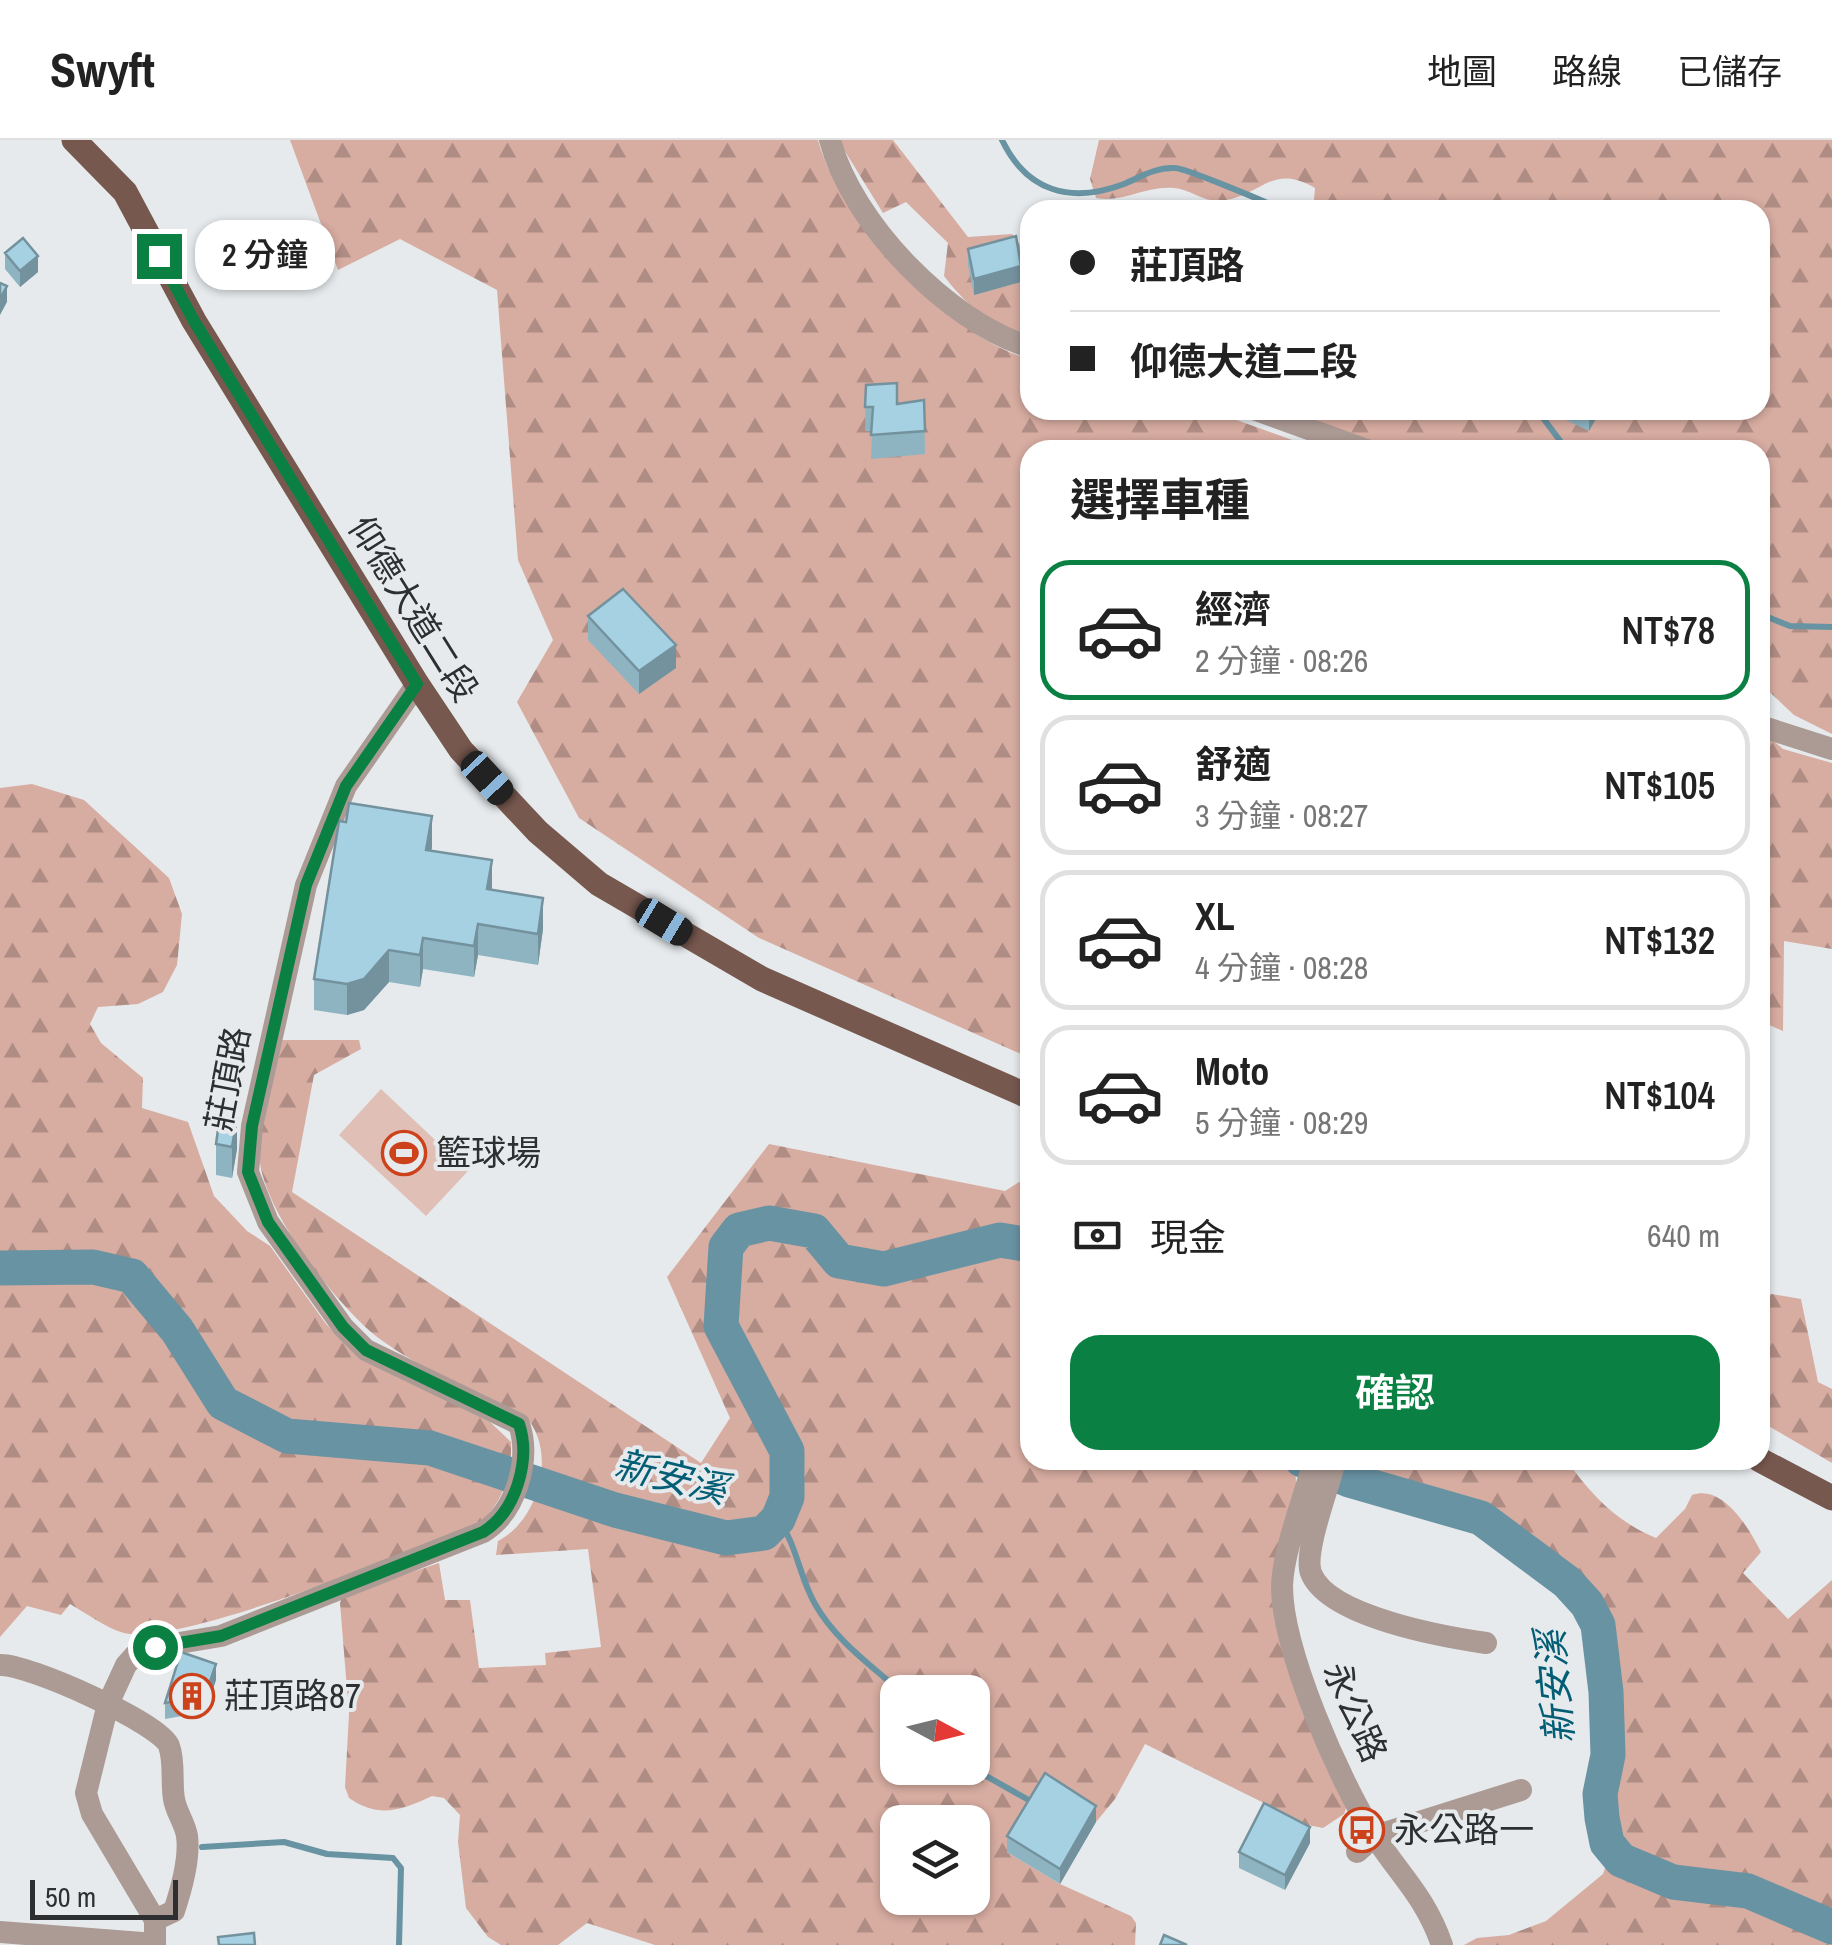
<!DOCTYPE html>
<html lang="zh-TW">
<meta charset="utf-8">
<style>
:root{--surface:#fff;--page:#f2f2f2;--text:#222;--muted:#767676;--line:#e0e0e0;--accent:#0b8043}
body{margin:0;font-family:"Archivo Narrow","Noto Sans TC",sans-serif;background:var(--page);color:var(--text);height:100vh;display:flex;flex-direction:column;font-size:38px;white-space:nowrap}
*{box-sizing:border-box;margin:0}
p{font-size:32px;color:var(--muted)}
.icon{flex:none;width:55px;height:55px;fill:none;stroke:currentColor;stroke-width:2;stroke-linecap:round;stroke-linejoin:round}
.map{position:relative;flex:1;overflow:hidden}
.drawer{position:absolute;left:1020px;top:300px;width:750px;height:1030px;display:flex;flex-direction:column;background:var(--surface);border-radius:30px;box-shadow:0 2px 8px #0004}
.drawer>*{flex:none}
.guide{position:absolute;left:1020px;top:60px;width:750px;height:220px;border-radius:30px;box-shadow:0 2px 8px #0004;display:grid;align-content:center;height:220px;padding:0 50px;background:var(--surface)}
.needle{width:65px;rotate:97deg}
.buttons{position:absolute;left:880px;top:1535px;display:grid;gap:20px}
.buttons a{display:grid;place-items:center;width:110px;height:110px;border-radius:20px;background:var(--surface);box-shadow:0 2px 8px #0004;font-size:50px}
.scale{position:absolute;left:30px;bottom:25px;width:148px;box-sizing:border-box;padding-left:10px;border:5px solid #2d2f30;border-top:0;font-size:28px;line-height:35px;white-space:nowrap;color:#2d2f30;-webkit-text-stroke:8px #e6eaec;paint-order:stroke}
.end{position:absolute;width:45px;height:45px;margin:-22px;border:12px solid #0b8043;background:#fff;box-shadow:0 0 0 5px #fff}
.from{border-radius:50%}
.bubble{position:absolute;height:70px;border-radius:30px;background:var(--surface);box-shadow:0 2px 8px #0004;font-size:32px;font-weight:600;line-height:70px;text-align:center}
.car{position:absolute;width:30px;height:60px;margin:-30px -15px;border-radius:12px;box-shadow:0 0 8px 2px #0007;background:linear-gradient(#222 24%,#8ab4d8 0 40%,#222 0 76%,#8ab4d8 0 86%,#222 0)}
.guide b{display:flex;align-items:center;gap:35px;height:95px;font-size:38px}
.guide b+b{border-top:2px solid var(--line)}
.guide i{width:25px;height:25px;background:var(--text)}
ul{padding:0;list-style:none}
li{display:flex;align-items:center;gap:30px;height:140px;margin:0 20px 15px;padding:0 30px;border:5px solid var(--line);border-radius:30px}
li div{flex:1}
li b{display:block;font-size:38px}
li em{font-style:normal;font-weight:600}
li.selected{border-color:var(--accent)}
li>.icon{width:90px;height:90px;stroke-width:1.5}
h2{padding:0 50px;font-size:45px;line-height:120px}
.pay{display:flex;align-items:center;gap:25px;height:110px;padding:0 50px;font-size:38px}
.pay p{margin-inline-start:auto}
.primary-button{display:flex;gap:20px;margin-top:auto;padding:20px 50px}
.primary-button a{flex:1;height:115px;border-radius:30px;background:var(--accent);color:#fff;font-size:40px;font-weight:600;line-height:115px;text-align:center}
header{display:flex;align-items:center;gap:60px;box-sizing:border-box;height:140px;padding:0 50px;background:var(--surface);border-bottom:2px solid var(--line)}
header strong{font-size:48px}
nav{display:flex;gap:55px;margin-inline-start:auto;font-size:35px}
.map>svg:first-child{display:block}
.forest{fill:url(#forest-firs);fill-rule:evenodd}
.garden{fill:#e0bfb6}
.lines{fill:none;stroke-linecap:round;stroke-linejoin:round}
.stream{stroke:#6893a3;stroke-width:6}
.river{stroke:#6893a3;stroke-width:35}
.minor{stroke:#ac9a94;stroke-width:22}
.primary{stroke:#77584f;stroke-width:25}
.wall{fill:#8eb4c2}
.shaded-wall{fill:#74929e}
.building{fill:#a5d1e2;stroke:#74929e;stroke-width:2.5}
.route{stroke:#0b8043;stroke-width:12}
.labels{text-anchor:middle;stroke-width:8;stroke-linejoin:round;paint-order:stroke}
.street-label{font-size:35px;fill:#2d2f30;stroke:#e6eaec}
.poi-label{font-size:35px;fill:#2d2f30;stroke:#e6eaec;text-anchor:start}
.water-label{font-size:38px;font-style:italic;fill:#025d75;stroke:#e6eaec}
</style>
<header>
<strong>Swyft</strong>
<nav><a>地圖</a><a>路線</a><a>已儲存</a></nav>
</header>
<div class="map">
<svg width="1832" height="1805" viewBox="0 0 1832 1805">
<defs>
<pattern id="forest-firs" width="22" height="20" patternUnits="userSpaceOnUse" patternTransform="scale(2.5)"><rect width="22" height="20" fill="#d7aca1"/><path d="M5 1l3.5 6h-7zM16 11l3.5 6h-7z" fill="#af8c84"/></pattern>
</defs>
<rect width="100%" height="100%" fill="#e6eaec"/>
<path class="forest" d="M290 0H818C838 78 951 199 1030 219V270H1209L1320 310H1030V918L759 798 579 678 517 562 553 500 518 420 497 150 400 99 338 130Z
M838 0H893L968 97 1012 94C1038 122 1030 162 1030 198 995 190 965 164 944 136L948 103 906 62 883 73Z
M1099 0H1832V594L1794 575 1760 543V310H1394L1288 270H1760V70H1313L1315 48C1270 22 1261 58 1219 61 1205 62 1189 49 1174 48 1147 45 1123 63 1096 58L1090 39Z
M1760 590 1783 609 1832 623V809L1784 801 1783 891 1760 881Z
M32 644 84 660 169 738 182 774 177 825 163 852 138 864 98 867 90 884 101 903 143 938 142 968 188 982 214 1056 247 1091 270 1106 326 1184 360 1218 490 1282 511 1302C512 1332 504 1358 484 1380 423 1407 180 1507 124 1493 106 1488 86 1473 70 1464L61 1475 27 1466 0 1497V648Z
M280 900H359L361 909 314 935 292 1052 701 1323 730 1278 667 1137 769 1004 1005 1051 1030 1035V1320H1295L1296 1344 1279 1496 1303 1573 1348 1663 1344 1674 1323 1688 1308 1685 1145 1604 1115 1659 1096 1682 1007 1712 1060 1744 1131 1776 1136 1783 1135 1805H655L587 1783 558 1805H501L488 1797 466 1768 458 1702 460 1675 444 1658 432 1656C402 1670 379 1679 349 1658L345 1647 349 1574 340 1463 343 1455 439 1423 445 1460H470L479 1528 546 1525 545 1513 601 1507 588 1409 496 1415 498 1401C539 1380 558 1311 525 1276 476 1249 414 1228 371 1192 331 1157 260 1067 259 1013 259 974 270 938 280 900ZM898 1552H972V1628H898ZM898 1682H972V1758H898Z
M1760 1152 1801 1159 1818 1242 1832 1249V1323L1760 1281Z
M1353 1320H1566C1592 1355 1615 1381 1656 1398L1685 1369 1692 1355C1723 1344 1749 1388 1761 1412L1743 1433 1788 1479 1832 1440V1805H1464L1477 1798 1509 1795 1546 1781 1603 1734 1618 1691 1612 1659 1618 1615 1607 1491 1597 1458 1504 1383 1468 1361 1365 1335Z"/>
<path class="garden" d="M381 949 468 1031 426 1076 339 995Z"/>
<g class="lines">
<path class="stream" d="M1002 0C1027 52 1071 64 1124 44 1140 37 1156 27 1175 28 1185 28 1269 63 1282 70
M1537 270 1567 310
M1760 474 1790 486 1832 487
M778 1379C797 1405 799 1436 815 1464 836 1501 871 1525 901 1552
M972 1628 1034 1663
M202 1707 284 1702 327 1714 393 1718 401 1728 399 1805"/>
<path class="river" d="M0 1128 93 1127 132 1136 177 1190 223 1263 287 1296 430 1308 615 1370 726 1398 764 1393 778 1379 787 1357V1311L721 1186 726 1107 739 1090 769 1083 814 1091 839 1121 884 1129 1000 1100 1030 1105
M1302 1320 1349 1340 1481 1378 1567 1442 1587 1464 1598 1485 1606 1552 1608 1615 1600 1654 1602 1678 1607 1703 1621 1720 1673 1742 1748 1751 1832 1787"/>
<path class="minor" d="M830 0C852 83 948 182 1030 207
M1256 270 1367 310
M1760 586 1832 609
M1314 1320C1305 1356 1283 1410 1282 1446 1282 1510 1339 1640 1374 1695 1400 1736 1425 1756 1442 1805
M1335 1320C1330 1345 1303 1411 1311 1433 1328 1477 1445 1497 1486 1503
M0 1525C26 1523 162 1584 169 1606 175 1622 171 1643 174 1659 176 1672 185 1683 187 1696 190 1718 181 1750 174 1771L155 1780
M1357 1712 1375 1696 1521 1650
M0 1792 155 1804
M155 1805V1780L92 1674 86 1653 108 1564 126 1525 135 1515 155 1507 221 1496 483 1392C516 1372 531 1320 519 1284L366 1210 343 1187 268 1082 248 1032 252 986 306 745 346 646 417 544"/>
<path class="primary" d="M74 0 125 52 194 181 417 544 461 610 538 692 599 744 762 839 1030 957
M1760 1320 1832 1358"/>
</g>
<path class="wall" d="M968 109 1021 142 974 155 968 125Z
M5 113 38 132 20 147 5 129Z
M866 245 897 264 924 260 925 314 871 319 872 291H865Z
M1555 270H1601L1589 291 1555 275Z
M588 476 676 528 639 554 588 500Z
M432 707 431 711 492 749 543 789 538 825 478 815 474 837 423 829 420 847 389 842 364 870 347 875 314 870V839Z
M220 975 237 1009 232 1038 216 1035V1004Z
M216 1540 205 1572 165 1579V1563Z
M1096 1682 1060 1744 1007 1712V1696Z
M1310 1703 1285 1750 1239 1728V1712Z"/>
<path class="shaded-wall" d="M38 116V132L20 147V131Z
M1021 126V142L974 155V139Z
M7 146V162L0 175V159Z
M1589 270H1601L1589 291Z
M676 505V528L639 554V531Z
M432 676V707L426 741V710Z
M492 720V752L487 749Z
M543 758V789L538 825V794Z
M478 784V815L474 837V806Z
M423 798V829L420 847V815Z
M389 810V842L364 870 347 875V844Z
M237 978V1009L232 1038V1007Z
M216 1524V1540L205 1572V1556Z
M1096 1666V1682L1060 1744V1729Z
M1310 1687V1703L1285 1750V1735Z"/>
<path class="building" d="M1016 96 1021 126 974 139 968 109Z
M23 98 38 116 20 131 5 113Z
M0 143 7 146 0 159Z
M897 243V264L924 260 925 291 871 295 873 267H865L866 245Z
M623 449 676 505 639 531 588 476Z
M349 663 432 676 426 710 492 720 487 749 543 758 538 794 478 784 474 806 423 798 420 815 389 810 364 839 347 844 314 839 339 681 346 682Z
M220 975 237 978 232 1007 216 1004Z
M181 1512 216 1524 205 1556 165 1563Z
M1045 1633 1096 1666 1060 1729 1007 1696Z
M1264 1663 1310 1687 1285 1735 1239 1712Z
M254 1793 255 1805H219L218 1797Z
M1164 1795 1187 1805H1160Z"/>
<g class="lines">
<path class="route" d="M155 1507 221 1496 483 1392C516 1372 531 1320 519 1284L366 1210 343 1187 268 1082 248 1032 252 986 306 745 346 646 417 544 194 181 159 116"/>
</g>
<defs>
<symbol id="stadium-ring" viewBox="-11 -11 22 22"><circle r="9.5" fill="#e6eaec" stroke="#cb421b" stroke-width="1.5"/><path d="M0-5a6.5 5 0 1 0 0 10a6.5 5 0 1 0 0-10ZM-3.5-1.8h7v3.6h-7Z" fill="#cb421b"/></symbol>
<symbol id="building-ring" viewBox="-11 -11 22 22"><circle r="9.5" fill="#e6eaec" stroke="#cb421b" stroke-width="1.5"/><path d="M-4-6H4V6H1V3H-1V6H-4ZM-2.5-4.3h1.7v1.8h-1.7ZM.8-4.3h1.7v1.8H.8ZM-2.5-1h1.7V.8h-1.7ZM.8-1h1.7V.8H.8Z" fill="#cb421b"/></symbol>
<symbol id="bus-ring" viewBox="-11 -11 22 22"><circle r="9.5" fill="#e6eaec" stroke="#cb421b" stroke-width="1.5"/><path d="M-5-6H5V4H4V6H2V4H-2V6H-4V4H-5ZM-3.5-4V0h7V-4ZM-3.5 1.2v1.5H-2V1.2ZM2 1.2v1.5H3.5V1.2Z" fill="#cb421b"/></symbol>
</defs>
<g fill-rule="evenodd">
<use href="#stadium-ring" x="379" y="988" width="50" height="50"/>
<use href="#building-ring" x="167" y="1531" width="50" height="50"/>
<use href="#bus-ring" x="1337" y="1665" width="50" height="50"/>
</g>
<g class="labels">
<g class="street-label">
<text transform="translate(413 469) rotate(58)" y="12">仰德大道二段</text>
<text transform="translate(228 939) rotate(-79)" y="12">莊頂路</text>
<text transform="translate(1355 1572) rotate(66)" y="12">永公路</text>
</g>
<g class="poi-label">
<text x="436" y="1025">籃球場</text>
<text x="224" y="1568">莊頂路87</text>
<text x="1394" y="1702">永公路一</text>
</g>
<g class="water-label">
<text transform="translate(671 1337) rotate(14)" y="13">新安溪</text>
<text transform="translate(1555 1547) rotate(-95)" y="13">新安溪</text>
</g>
</g>
</svg>
<div class="buttons">
<a><svg class="needle" viewBox="-14 -14 28 28"><path d="M0-13l5 13h-10z" fill="#e53935"/><path d="M0 13l5-13h-10z" fill="#767676"/></svg></a>
<a><svg class="icon" aria-label="layers" viewBox="0 0 24 24"><path d="M12 4l9 5-9 5-9-5zM3 14l9 5 9-5"/></svg></a>
</div>
<div class="scale">50 m</div>
<i class="end from" style="left:155px;top:1507px"></i>
<i class="end" style="left:159px;top:116px"></i>
<div class="bubble" style="left:195px;top:80px;width:140px">2 分鐘</div>
<i class="car" style="left:487px;top:638px;rotate:137deg"></i>
<i class="car" style="left:664px;top:782px;rotate:121deg"></i>
<div class="guide">
<b><i class="from"></i>莊頂路</b>
<b><i></i>仰德大道二段</b>
</div>
<section class="drawer">
<h2>選擇車種</h2>
<ul>
<li class="selected"><svg class="icon" aria-label="car" viewBox="0 0 24 24"><path d="M5 17H2v-5l4-1 3-4h7l3 4 3 1v5h-3M9 17h6M6 11h13"/><circle cx="7" cy="17" r="2"/><circle cx="17" cy="17" r="2"/></svg><div><b>經濟</b><p>2 分鐘 · 08:26</p></div><em>NT$78</em></li>
<li><svg class="icon" aria-label="car" viewBox="0 0 24 24"><path d="M5 17H2v-5l4-1 3-4h7l3 4 3 1v5h-3M9 17h6M6 11h13"/><circle cx="7" cy="17" r="2"/><circle cx="17" cy="17" r="2"/></svg><div><b>舒適</b><p>3 分鐘 · 08:27</p></div><em>NT$105</em></li>
<li><svg class="icon" aria-label="car" viewBox="0 0 24 24"><path d="M5 17H2v-5l4-1 3-4h7l3 4 3 1v5h-3M9 17h6M6 11h13"/><circle cx="7" cy="17" r="2"/><circle cx="17" cy="17" r="2"/></svg><div><b>XL</b><p>4 分鐘 · 08:28</p></div><em>NT$132</em></li>
<li><svg class="icon" aria-label="car" viewBox="0 0 24 24"><path d="M5 17H2v-5l4-1 3-4h7l3 4 3 1v5h-3M9 17h6M6 11h13"/><circle cx="7" cy="17" r="2"/><circle cx="17" cy="17" r="2"/></svg><div><b>Moto</b><p>5 分鐘 · 08:29</p></div><em>NT$104</em></li>
</ul>
<div class="pay"><svg class="icon" aria-label="cash" viewBox="0 0 24 24"><path d="M3 7h18v10H3z"/><circle cx="12" cy="12" r="2"/></svg>現金<p>640 m</p></div>
<div class="primary-button"><a>確認</a></div>
</section>
</div>
